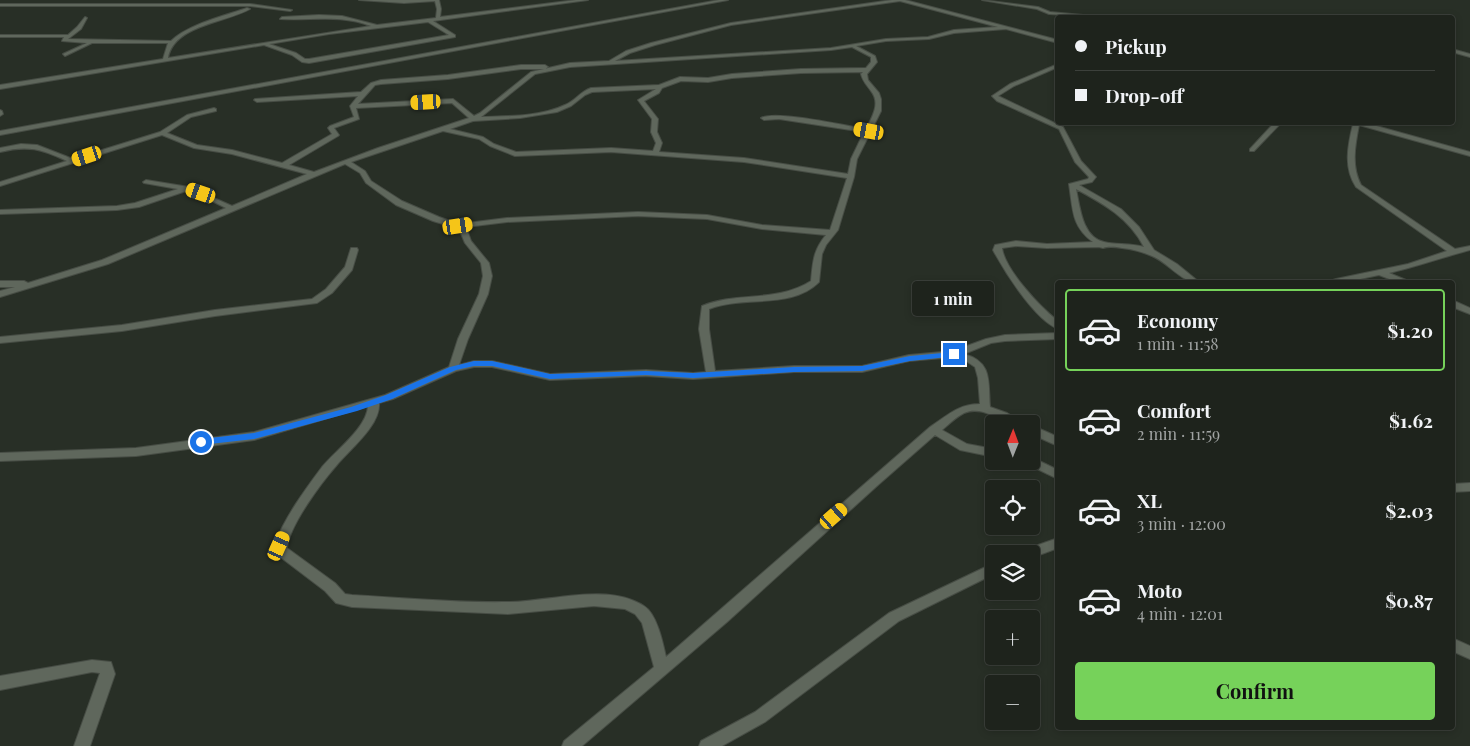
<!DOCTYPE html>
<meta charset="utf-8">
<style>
:root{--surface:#1e231c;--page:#262b25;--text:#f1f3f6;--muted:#a1a4a3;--line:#3c403b;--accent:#76d25a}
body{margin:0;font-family:"Playfair Display",serif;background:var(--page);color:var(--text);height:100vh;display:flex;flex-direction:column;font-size:19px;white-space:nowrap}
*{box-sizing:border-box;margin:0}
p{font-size:16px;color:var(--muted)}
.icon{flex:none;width:28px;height:28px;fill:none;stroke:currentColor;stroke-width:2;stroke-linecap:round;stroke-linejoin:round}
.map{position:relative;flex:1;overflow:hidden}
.side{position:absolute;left:1055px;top:280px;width:400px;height:450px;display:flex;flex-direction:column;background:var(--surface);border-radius:5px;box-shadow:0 2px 8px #0003,0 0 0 1px var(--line)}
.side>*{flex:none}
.banner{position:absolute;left:1055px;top:15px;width:400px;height:110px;border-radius:5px;box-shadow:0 2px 8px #0003,0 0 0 1px var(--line);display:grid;align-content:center;height:110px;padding:0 20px;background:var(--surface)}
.needle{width:32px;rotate:1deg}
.tools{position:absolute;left:985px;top:415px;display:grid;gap:10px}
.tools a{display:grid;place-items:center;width:55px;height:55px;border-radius:5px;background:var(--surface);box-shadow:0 2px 8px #0003,0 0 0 1px var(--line);font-size:25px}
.end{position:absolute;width:22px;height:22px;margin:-11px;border:6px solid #1a73e8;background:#fff;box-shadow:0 0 0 2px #fff}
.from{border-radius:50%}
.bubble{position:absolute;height:35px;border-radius:5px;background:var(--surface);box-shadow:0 2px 8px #0003,0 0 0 1px var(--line);font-size:16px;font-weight:700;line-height:35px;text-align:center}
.car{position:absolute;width:15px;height:30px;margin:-15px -8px;border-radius:6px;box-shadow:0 0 4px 1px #0007;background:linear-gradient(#f5c518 24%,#345 0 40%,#f5c518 0 76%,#345 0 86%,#f5c518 0)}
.banner b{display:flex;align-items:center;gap:18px;height:48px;font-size:19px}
.banner b+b{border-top:1px solid var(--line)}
.banner i{width:12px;height:12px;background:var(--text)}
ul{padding:9px 0 0;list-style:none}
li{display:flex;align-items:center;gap:15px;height:82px;margin:0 10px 8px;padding:0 10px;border:2px solid transparent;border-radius:5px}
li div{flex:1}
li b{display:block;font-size:19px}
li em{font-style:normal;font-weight:700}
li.current{border-color:var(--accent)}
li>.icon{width:45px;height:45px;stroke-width:1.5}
.button{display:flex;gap:10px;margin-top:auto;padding:10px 20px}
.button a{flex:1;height:58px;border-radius:5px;background:var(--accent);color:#111;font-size:20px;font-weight:700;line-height:58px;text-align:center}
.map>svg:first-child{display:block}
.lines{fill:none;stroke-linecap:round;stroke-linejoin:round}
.street-casing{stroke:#474d45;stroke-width:2}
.street{fill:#5f675c;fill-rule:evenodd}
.route{fill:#1a73e8}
</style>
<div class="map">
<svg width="1470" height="746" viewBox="0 0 1470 746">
<rect width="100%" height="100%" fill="#282f26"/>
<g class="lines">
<defs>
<path id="street" d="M359 0H439L441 9 440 17 576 0H588L433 21 455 35V37L309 63 302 62 292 55 264 45 0 89V85L163 59 168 43H92L65 56 63 54 87 43 62 41 64 37H0V35H68L77 27 85 17 87 18 81 29 68 39 171 41C189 24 224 16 247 8L250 9C225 23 174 25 168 58L371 26C339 14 313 21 280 19L282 17 319 15 342 16 377 25 436 18 437 9 435 1 404 3ZM428 22 449 35 309 59H305L296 53 269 44 329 34Z
M719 0H728L0 135V131Z
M892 0H905L1058 40V43L1006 29 954 33 929 39 886 41 856 46 875 56 877 62 867 74 868 80 879 93 881 99V111L857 159 854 177 838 230 826 245 822 254 819 282C791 310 744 295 709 309V329L715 371 794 366H862L909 355 953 351 986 339 1005 335 1058 333V339L1005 341 991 343 964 354C993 362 988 382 990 407L1007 413 1025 424C1020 424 1014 425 1009 423 994 418 981 406 964 413 956 417 949 424 942 430L967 444 994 449V457L960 450 935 435 878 485 727 622 582 746H562L564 741 654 667 642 623 635 614 625 609 594 606 508 614 352 607 336 603 325 591 275 553 274 550 275 543C286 516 304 491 322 467 335 451 367 428 368 406L254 440 136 456 0 461V453L136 448 254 432 385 395 449 367 458 339 479 294 483 276 481 263 465 243 460 231 456 228 433 221 396 205 366 183 360 173 345 164 108 264 0 297V291L15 287H0V281H24L28 283 102 260 226 208 208 199 186 191 139 207 117 210 0 214V210L117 206 135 203 178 189 144 183 143 182 146 180 189 187 232 206 307 174 232 154 194 148 162 135 0 186V182L67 161C41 149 28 145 0 152V148L21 144 37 145 73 159 160 132 187 115 214 108 216 109V111L191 117 167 133 197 145 232 150 282 163 332 134 328 128 330 126 354 117 350 106 358 96 257 102 254 100 255 99 361 92 371 83 381 80 448 75 521 65H545L548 67 545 69H521L448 79 381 84 375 85 358 104 453 99 474 116 480 113 531 72 570 63 609 61 626 51 651 43 731 23ZM900 1 998 27 954 30 928 37 886 39 831 48 615 61 630 53 655 45 731 25ZM852 47 871 57V62L866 68 801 69 732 74 708 78 680 77 659 85 591 88C580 92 575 101 565 105 540 117 507 116 481 117L535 74 570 67 831 50ZM863 72 861 74C863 82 867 85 871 91 881 103 872 117 866 129 846 126 776 110 761 118L764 120 779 119 864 132 851 159 848 174 744 158 659 152 662 143 657 132 658 119 644 101 659 93 662 88 681 81 708 82 732 78 801 73ZM656 89 638 100 652 119 651 132 656 143 653 151 611 148 516 152 494 144 483 137 450 129 473 121 520 118 557 112 571 106 585 95 592 92ZM452 103 469 118 378 148 314 172 289 165 338 136 339 135 334 128 359 119 356 108ZM443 131 479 139 490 146 515 156 611 152 744 162 847 178 830 230 762 225 707 215 638 212 507 218 459 224 439 217 402 201 371 181 365 171 351 162ZM638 216 707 219 762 229 826 235C813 251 813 261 811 281 776 303 739 291 702 306L699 329 706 372 693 373 646 370 550 374 492 361H474L459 365 468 339 488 294 492 276 489 263 471 241 466 227 507 222ZM954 357 963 359 975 367 978 378 980 404C958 404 947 416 930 427L666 657C663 643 657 614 644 606 607 582 549 602 509 602 457 603 404 598 352 595L345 594 335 583 287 548C289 526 321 483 336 466 349 450 381 425 379 403L393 399 456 371 474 367H492L550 380 646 376 693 379 794 372H862L909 361Z
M982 0 1038 7 1050 12 1116 18 1049 14 1037 9Z
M0 4H250L292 10 290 11 250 6H0Z
M1452 49 1470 54V57L1452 52Z
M1058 64V67L1014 86 998 96 1063 127 1081 161 1096 177 1092 182 1079 185 1121 209 1139 227 1154 250 1177 264 1199 282C1182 284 1168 262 1152 256 1143 252 1133 249 1122 248 1116 247 1109 246 1103 248L1099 247 1047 248 1016 246 1002 248C1005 270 1040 307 1058 321V329C1034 319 1005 272 993 250L995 245 1016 241 1047 244 1093 242C1071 226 1073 209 1069 184L1088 179 1089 177 1075 162 1059 129 997 101 992 96 1010 84ZM1076 189C1104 204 1129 218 1144 247 1131 243 1117 245 1104 242 1082 237 1080 207 1076 189Z
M0 110 2 111 3 114 0 116Z
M1275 122H1282L1254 151H1250V149Z
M1350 122H1362L1470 152V156L1359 125C1355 145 1351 166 1361 185L1455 249 1470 246V250C1443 257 1416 267 1389 273L1406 280 1407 282H1397L1379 275 1346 282H1332L1333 280 1336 279 1408 264 1447 251 1356 187C1343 167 1348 145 1353 124Z
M351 248H357L358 250 352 270 332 293 317 303 215 316 122 331 0 343V337L122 325 215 310 312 299 326 289 345 267Z
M1452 300 1470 308V314L1452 307Z
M1031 425 1058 437V446L1031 434Z
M1031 457 1058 470V479L1027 464 1025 461H1031Z
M1470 483V491L1452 492V484Z
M1058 538V548L1031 558V554H1023L1024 550Z
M994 563V574L899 621 765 722 722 746H699L701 741 755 712 889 613Z
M1452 638 1470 646V659L1452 651Z
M92 660 111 662 115 674 90 746H74L100 673 92 672 0 690V676Z"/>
</defs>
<use href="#street" class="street-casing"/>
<use href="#street" class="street"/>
</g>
<path class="route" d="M954 352 958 354 957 356 910 361 862 371 794 372 693 378 646 375 550 379 492 366H474L456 370 392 399 357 411 254 439 201 445 197 442 201 439 254 433 351 407 386 395 450 367 474 361H492L550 374 646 371 693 373 794 367 862 366 910 356Z"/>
</svg>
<div class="tools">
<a><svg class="needle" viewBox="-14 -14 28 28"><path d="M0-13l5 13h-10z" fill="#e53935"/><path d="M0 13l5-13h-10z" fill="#a1a4a3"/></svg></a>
<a><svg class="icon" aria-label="locate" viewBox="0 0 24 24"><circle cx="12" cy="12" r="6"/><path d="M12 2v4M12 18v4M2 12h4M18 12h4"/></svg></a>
<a><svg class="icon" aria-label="layers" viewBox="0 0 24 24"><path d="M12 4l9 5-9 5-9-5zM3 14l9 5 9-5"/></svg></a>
<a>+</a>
<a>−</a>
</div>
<i class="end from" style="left:201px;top:442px"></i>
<i class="end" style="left:954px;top:354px"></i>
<div class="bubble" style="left:912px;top:281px;width:82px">1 min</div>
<i class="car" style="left:426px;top:102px;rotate:267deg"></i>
<i class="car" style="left:869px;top:131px;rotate:280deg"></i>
<i class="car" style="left:87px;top:156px;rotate:252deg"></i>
<i class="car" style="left:201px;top:193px;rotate:289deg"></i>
<i class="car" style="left:458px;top:226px;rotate:81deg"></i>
<i class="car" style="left:834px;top:516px;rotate:49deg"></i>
<i class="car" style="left:279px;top:546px;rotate:24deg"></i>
<div class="banner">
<b><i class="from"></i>Pickup</b>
<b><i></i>Drop-off</b>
</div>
<section class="side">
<ul>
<li class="current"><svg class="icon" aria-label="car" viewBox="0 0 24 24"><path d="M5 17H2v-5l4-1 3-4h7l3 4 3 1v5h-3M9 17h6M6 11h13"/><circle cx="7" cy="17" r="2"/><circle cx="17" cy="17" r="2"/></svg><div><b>Economy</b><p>1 min · 11:58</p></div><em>$1.20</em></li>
<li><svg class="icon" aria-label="car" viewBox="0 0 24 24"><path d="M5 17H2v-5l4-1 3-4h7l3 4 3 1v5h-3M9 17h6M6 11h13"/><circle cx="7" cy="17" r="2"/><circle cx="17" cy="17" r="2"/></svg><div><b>Comfort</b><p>2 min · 11:59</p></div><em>$1.62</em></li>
<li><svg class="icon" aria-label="car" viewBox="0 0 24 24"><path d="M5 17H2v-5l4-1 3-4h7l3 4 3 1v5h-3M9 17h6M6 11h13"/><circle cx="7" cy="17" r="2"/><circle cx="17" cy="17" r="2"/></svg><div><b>XL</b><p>3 min · 12:00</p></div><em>$2.03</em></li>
<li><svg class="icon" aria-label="car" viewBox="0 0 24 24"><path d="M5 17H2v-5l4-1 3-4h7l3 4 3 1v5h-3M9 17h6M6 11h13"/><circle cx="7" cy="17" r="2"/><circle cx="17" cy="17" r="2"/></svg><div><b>Moto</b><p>4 min · 12:01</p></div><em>$0.87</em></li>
</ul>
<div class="button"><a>Confirm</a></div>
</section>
</div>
